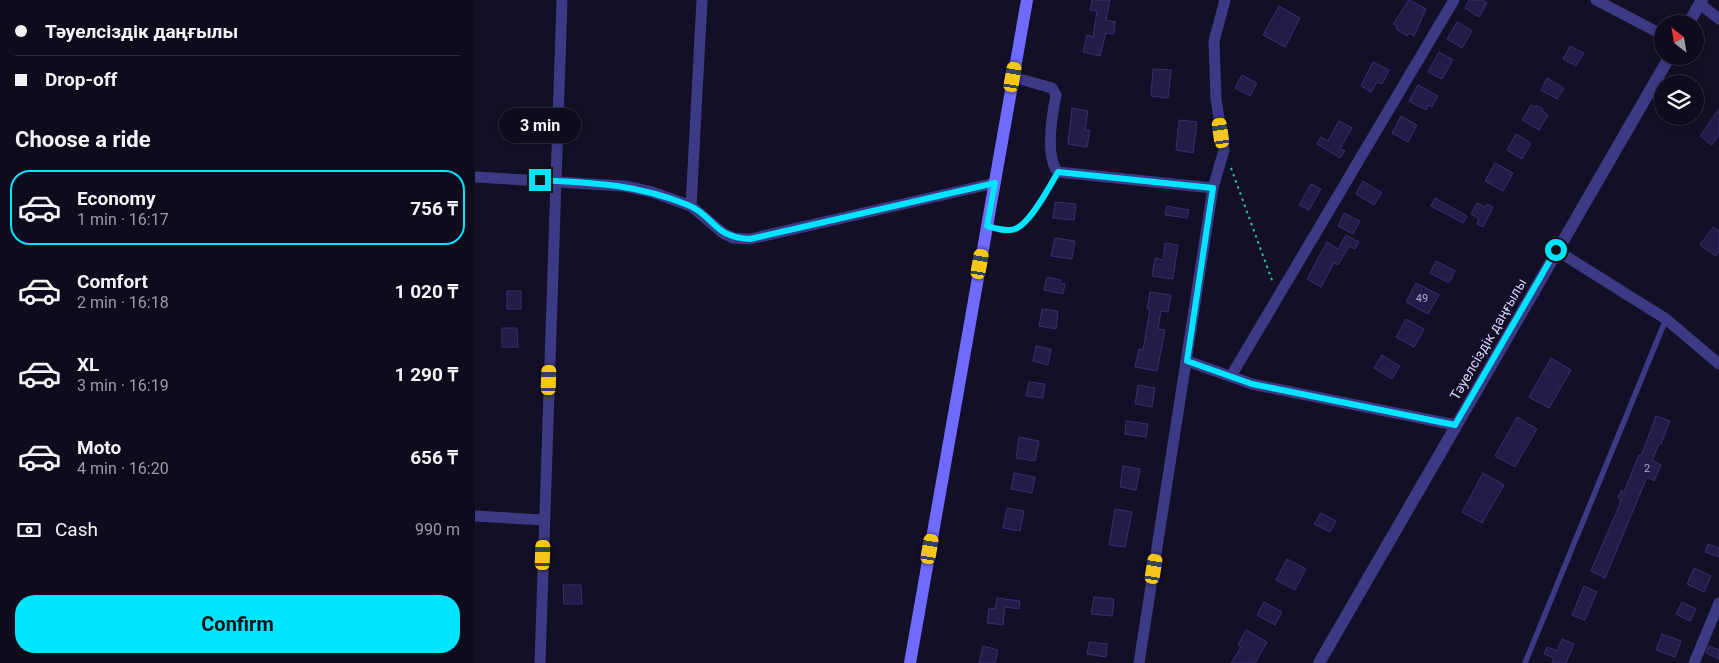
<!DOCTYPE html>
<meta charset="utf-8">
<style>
:root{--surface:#0e0b1c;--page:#1c1929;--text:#f1f3f6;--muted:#9b9ba3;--line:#2e2b3b;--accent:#00e5ff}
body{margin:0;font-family:Roboto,sans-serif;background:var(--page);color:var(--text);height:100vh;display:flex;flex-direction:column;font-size:19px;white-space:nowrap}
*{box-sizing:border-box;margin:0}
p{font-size:16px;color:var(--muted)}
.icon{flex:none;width:28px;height:28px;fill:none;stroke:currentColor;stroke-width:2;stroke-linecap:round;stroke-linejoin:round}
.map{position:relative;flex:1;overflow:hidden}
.side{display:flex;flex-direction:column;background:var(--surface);width:475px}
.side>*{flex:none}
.hud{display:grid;align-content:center;height:110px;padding:0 15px;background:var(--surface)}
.needle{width:32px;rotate:329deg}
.fabs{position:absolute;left:1179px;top:15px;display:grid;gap:10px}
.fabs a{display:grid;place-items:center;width:50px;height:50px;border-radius:50%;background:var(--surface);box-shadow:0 2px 8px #0003,0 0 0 1px var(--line);font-size:25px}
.end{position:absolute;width:22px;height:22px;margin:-11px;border:6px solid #00e5ff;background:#111;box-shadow:0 0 0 2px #111}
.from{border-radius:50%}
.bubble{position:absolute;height:35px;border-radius:18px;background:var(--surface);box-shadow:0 2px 8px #0003,0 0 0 1px var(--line);font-size:16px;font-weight:700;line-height:35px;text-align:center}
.car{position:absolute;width:15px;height:30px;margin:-15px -8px;border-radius:6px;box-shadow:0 0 4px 1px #0007;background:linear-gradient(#f5c518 24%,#345 0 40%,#f5c518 0 76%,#345 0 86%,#f5c518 0)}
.hud b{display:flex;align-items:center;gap:18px;height:48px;font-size:19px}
.hud b+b{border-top:1px solid var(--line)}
.hud i{width:12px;height:12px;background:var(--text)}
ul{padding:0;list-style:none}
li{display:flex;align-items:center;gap:15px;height:75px;margin:0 10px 8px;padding:0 5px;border:2px solid transparent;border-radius:20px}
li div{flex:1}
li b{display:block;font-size:19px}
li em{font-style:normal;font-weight:700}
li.active{border-color:var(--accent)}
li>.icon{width:45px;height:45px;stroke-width:1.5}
h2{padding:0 15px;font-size:22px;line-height:60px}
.pay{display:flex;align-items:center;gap:12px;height:55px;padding:0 15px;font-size:19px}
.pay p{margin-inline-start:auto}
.primary-button{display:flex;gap:10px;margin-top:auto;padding:10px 15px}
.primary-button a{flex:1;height:58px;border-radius:20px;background:var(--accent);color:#111;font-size:20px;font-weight:700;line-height:58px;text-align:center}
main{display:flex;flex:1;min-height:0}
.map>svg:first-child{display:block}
.building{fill:#241b47;stroke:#3b2d73}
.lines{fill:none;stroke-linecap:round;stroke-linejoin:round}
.path{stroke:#2fb8b0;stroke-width:2;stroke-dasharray:2.5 4;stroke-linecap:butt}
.service{stroke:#3d3a85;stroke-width:5.5}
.minor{stroke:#3d3a85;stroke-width:11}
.tertiary{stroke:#3d3a85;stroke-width:12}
.secondary{stroke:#6f6bff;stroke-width:12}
.route{stroke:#00e5ff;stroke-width:6}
.labels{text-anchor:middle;stroke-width:4;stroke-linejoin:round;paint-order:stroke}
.number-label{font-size:11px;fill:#aca6d1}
.street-label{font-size:14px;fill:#d9d4ff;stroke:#130f26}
</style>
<main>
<section class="side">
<div class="hud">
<b><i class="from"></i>Тәуелсіздік даңғылы</b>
<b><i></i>Drop-off</b>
</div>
<h2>Choose a ride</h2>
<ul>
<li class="active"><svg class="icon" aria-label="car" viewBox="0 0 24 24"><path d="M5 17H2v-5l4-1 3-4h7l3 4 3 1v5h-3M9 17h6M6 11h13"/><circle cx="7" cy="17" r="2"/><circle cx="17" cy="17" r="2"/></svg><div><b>Economy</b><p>1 min · 16:17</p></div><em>756 ₸</em></li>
<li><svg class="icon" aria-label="car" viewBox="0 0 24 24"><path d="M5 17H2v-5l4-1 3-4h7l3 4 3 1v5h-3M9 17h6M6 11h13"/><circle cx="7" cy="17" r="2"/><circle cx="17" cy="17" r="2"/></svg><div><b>Comfort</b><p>2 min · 16:18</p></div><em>1 020 ₸</em></li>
<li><svg class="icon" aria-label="car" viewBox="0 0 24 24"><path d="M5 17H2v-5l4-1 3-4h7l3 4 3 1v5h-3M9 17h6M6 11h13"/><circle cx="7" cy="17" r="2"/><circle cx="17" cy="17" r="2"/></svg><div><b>XL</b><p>3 min · 16:19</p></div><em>1 290 ₸</em></li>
<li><svg class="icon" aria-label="car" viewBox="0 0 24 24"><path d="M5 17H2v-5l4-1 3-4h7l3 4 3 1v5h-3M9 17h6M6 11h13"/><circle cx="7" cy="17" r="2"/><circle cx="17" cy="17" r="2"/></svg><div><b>Moto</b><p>4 min · 16:20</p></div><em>656 ₸</em></li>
</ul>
<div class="pay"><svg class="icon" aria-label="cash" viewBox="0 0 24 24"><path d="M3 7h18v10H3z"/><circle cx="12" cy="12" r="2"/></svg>Cash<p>990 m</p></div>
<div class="primary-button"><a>Confirm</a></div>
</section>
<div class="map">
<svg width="1244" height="663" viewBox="0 0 1244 663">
<rect width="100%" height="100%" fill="#130f26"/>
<path class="building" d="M617 0H635L631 20 640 22 639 34 631 33 625 56 608 52 612 35 618 37 622 11 615 10Z
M934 0 951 9 939 36 934 33 932 36 921 29 922 26 918 24Z
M994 0H1007L1012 3 1004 17 990 8Z
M804 6 825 18 810 47 788 35Z
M982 22 997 31 987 48 972 39Z
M1095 46 1109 53 1101 66 1088 59Z
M964 52 978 60 967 79 953 72Z
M898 62 914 70 907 84 902 82 896 92 886 86Z
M678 69 696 70 693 98 676 96Z
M767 75 782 83 775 96 760 88Z
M1072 78 1089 88 1082 99 1066 90Z
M943 85 963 96 957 107 953 105 951 110 934 101Z
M1056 105 1061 107 1062 105 1068 109 1067 111 1073 115 1064 130 1047 120Z
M597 108 613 111 610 130H615L612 147 593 144Z
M1244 109V135L1237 145 1225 136Z
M926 116 942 125 933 142 917 133Z
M704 120 722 122 718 153 701 150Z
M864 121 877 128 865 149 870 151 865 158 842 144 846 137 853 141Z
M1041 134 1056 143 1047 159 1032 150Z
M1020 163 1038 173 1028 191 1010 181Z
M888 181 907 193 899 205 881 194Z
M836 184 846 189 834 210 824 205Z
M960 198 992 216 988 223 956 206Z
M580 202 601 204 599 220 578 218Z
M1002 203 1010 207 1012 204 1018 207 1008 227 1002 224 1004 219 996 214Z
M692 206 714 210 712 218 690 215Z
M869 213 885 221 878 234 863 226Z
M1238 227 1244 231V251L1241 256 1225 245Z
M871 235 884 242 880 249 874 246 863 265 859 263 846 287 832 279 852 242 863 249Z
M580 238 600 241 597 259 576 256Z
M690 243 703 245 698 279 677 276 680 258 688 260Z
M961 261 980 271 974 283 955 273Z
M572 277 586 280 585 283 590 284 588 294 569 290Z
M941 283 964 295 953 314 931 302Z
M32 291H46V309H32Z
M675 292 696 295 693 312 686 311 683 329 690 330 682 371 660 367 664 349 668 350 675 309H672Z
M567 309 583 311 581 329 564 326Z
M931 319 949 329 939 347 921 337Z
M27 328H42L43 347H27Z
M561 346 576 349 573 365 558 361Z
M907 355 925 366 917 379 899 368Z
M1076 358 1096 370 1074 408 1054 397Z
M554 382 570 384 568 398 551 396Z
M663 385 680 388 677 407 660 404Z
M1181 416 1195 421 1186 444H1184L1177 460 1186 465 1179 481 1172 477 1130 578 1116 571 1145 504 1146 499 1143 498 1146 490 1149 492 1164 455 1166 456Z
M1042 417 1062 429 1040 467 1020 456Z
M651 421 673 424 671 437 650 434Z
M544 437 564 441 560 461 541 458Z
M648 466 665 469 661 490 645 487Z
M539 473 560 477 557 493 536 489Z
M1008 473 1029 485 1007 523 987 512Z
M532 508 549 511 545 531 528 528Z
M640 509 657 512 650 547 634 545Z
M846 513 861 521 855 532 839 524Z
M1233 544 1244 548V557L1230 552Z
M812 559 831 569 820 590 801 580Z
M1219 568 1236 576 1229 592 1212 584Z
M88 585H106L107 604H89Z
M1109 586 1122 592 1110 620 1097 615Z
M619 597 639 599 637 616 616 614Z
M522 598 545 601 544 609 530 607 528 625 512 623 514 608 520 609Z
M789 602 807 612 800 625 782 615Z
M1207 602 1221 609 1215 621 1201 614Z
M771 630 792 642 780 663H756L766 647 763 645Z
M1187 634 1206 641 1200 657 1181 650Z
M1087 639 1099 644 1091 663H1077L1079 658 1069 654 1072 647 1082 651Z
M614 642 632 644 631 657 612 654Z
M508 646 523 650 520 663H504Z
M1234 646 1244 650V659L1231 653Z"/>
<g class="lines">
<path class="path" d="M756 168 798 283"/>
<path class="service" d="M512 226C521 228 531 232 540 229 555 224 574 186 583 172
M1050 663 1191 319"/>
<path class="minor" d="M1121 0 1188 35
M1225 4 1244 19
M538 77 577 88 581 95C577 115 570 157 583 172L738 188
M0 177 149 186 177 192 216 206 248 233 258 238 275 239 520 183
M216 206 227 0
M1081 250 1191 319 1244 364
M712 361 777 384 980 425
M756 376 979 0
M0 516 69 520
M65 663 87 0
M664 663 738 188 749 150 741 99 739 41 750 0
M1219 663 1244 603"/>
<path class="tertiary" d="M1213 24 1227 0
M844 663 1195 56"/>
<path class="secondary" d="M435 663 552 0"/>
</g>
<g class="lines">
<path class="route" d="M65 180C121 183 160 184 213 205 240 216 237 237 275 239L520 183 512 226C520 228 531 232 540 229 555 224 575 186 583 172L738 188 712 361 777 384 980 425 1081 250"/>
</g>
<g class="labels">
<g class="number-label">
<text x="947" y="302">49</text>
<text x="1172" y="472">2</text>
</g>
<g class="street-label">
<text transform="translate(1013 339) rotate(-60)" y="5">Тәуелсіздік даңғылы</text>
</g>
</g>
</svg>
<div class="fabs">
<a><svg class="needle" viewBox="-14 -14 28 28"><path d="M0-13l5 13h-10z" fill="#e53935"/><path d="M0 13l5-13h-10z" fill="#9b9ba3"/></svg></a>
<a><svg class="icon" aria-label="layers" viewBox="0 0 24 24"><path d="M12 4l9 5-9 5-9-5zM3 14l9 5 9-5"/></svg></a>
</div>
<i class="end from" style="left:1081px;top:250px"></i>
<i class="end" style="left:65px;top:180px"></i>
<div class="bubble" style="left:24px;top:108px;width:82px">3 min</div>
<i class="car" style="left:538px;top:77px;rotate:10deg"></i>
<i class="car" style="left:746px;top:133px;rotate:352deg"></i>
<i class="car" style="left:505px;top:264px;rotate:10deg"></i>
<i class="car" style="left:74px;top:380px;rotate:2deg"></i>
<i class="car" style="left:455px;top:549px;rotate:10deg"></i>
<i class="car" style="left:68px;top:555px;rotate:2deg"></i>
<i class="car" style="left:679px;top:569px;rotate:9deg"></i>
</div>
</main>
